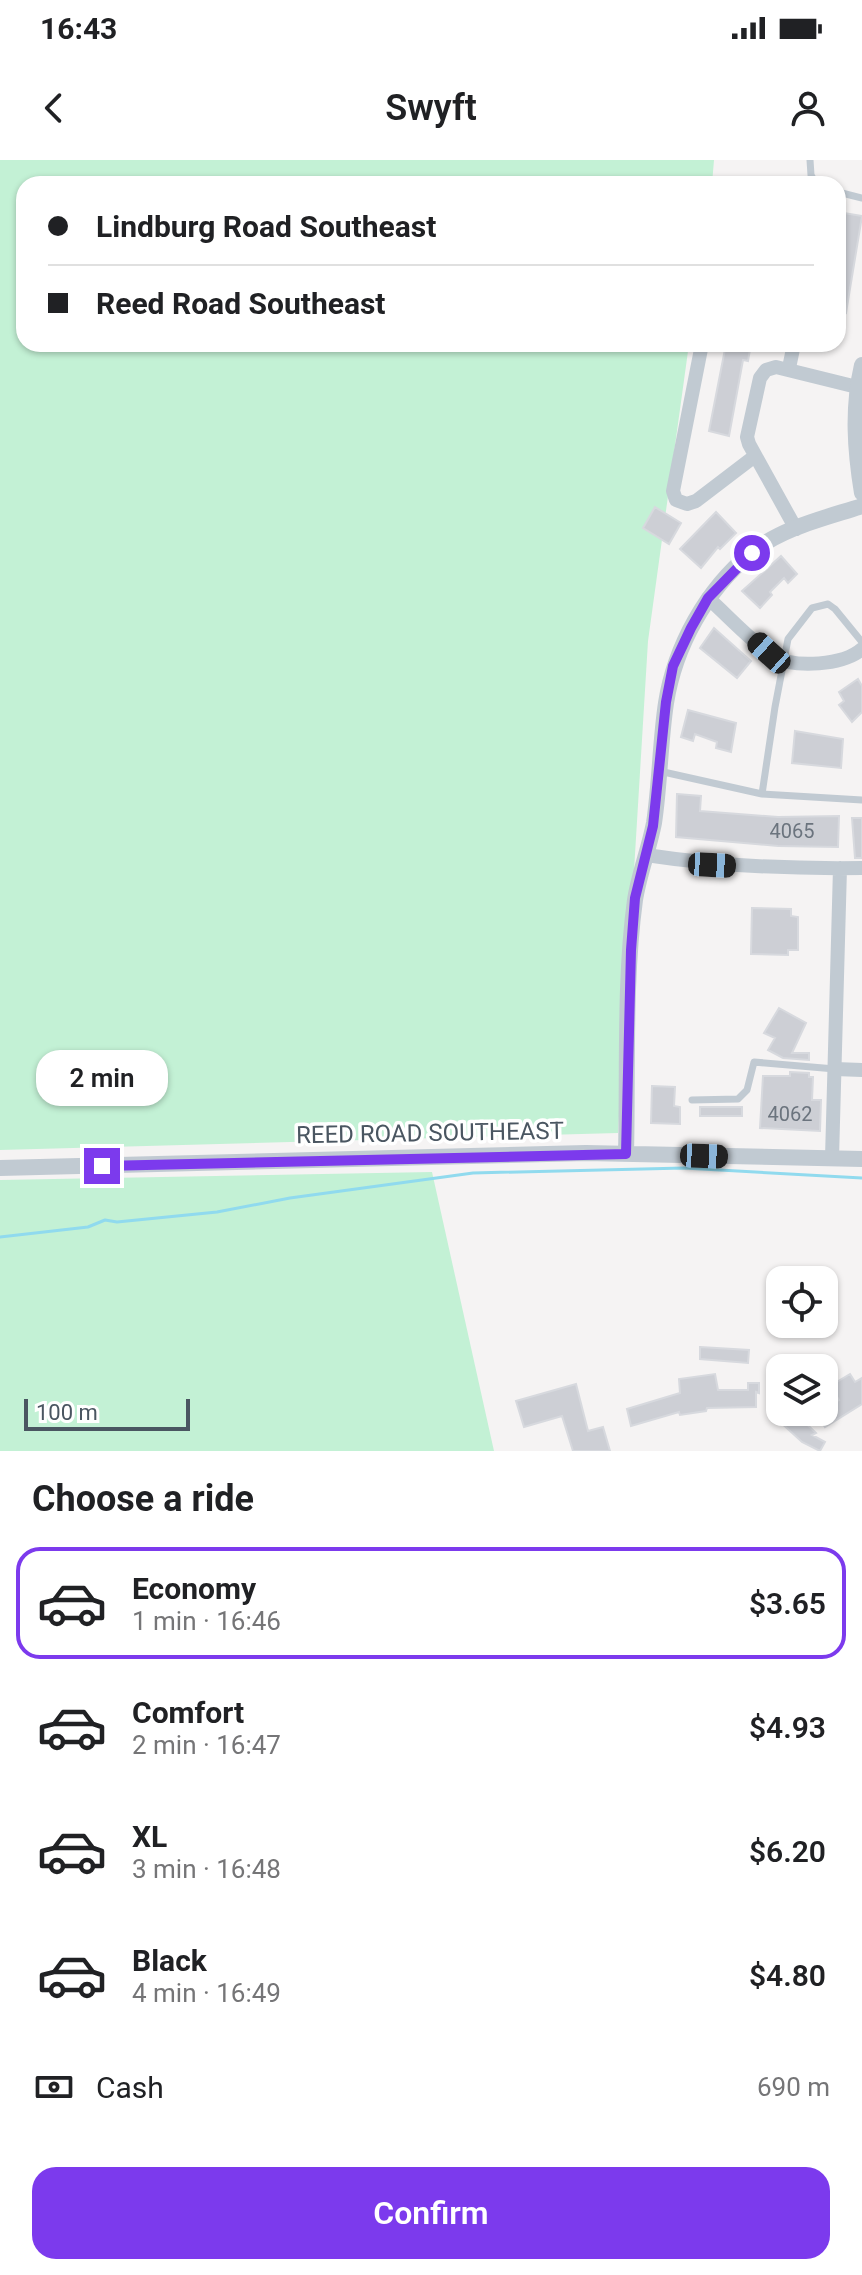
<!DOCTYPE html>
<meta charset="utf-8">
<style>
:root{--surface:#fff;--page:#f6f6f6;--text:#202124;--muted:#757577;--line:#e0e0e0;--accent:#7c3aed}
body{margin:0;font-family:Roboto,sans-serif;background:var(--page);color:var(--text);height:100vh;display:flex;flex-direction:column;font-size:30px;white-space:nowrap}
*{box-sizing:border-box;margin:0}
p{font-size:26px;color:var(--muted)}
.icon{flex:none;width:44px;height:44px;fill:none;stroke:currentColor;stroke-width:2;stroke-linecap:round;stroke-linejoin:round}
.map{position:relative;height:1291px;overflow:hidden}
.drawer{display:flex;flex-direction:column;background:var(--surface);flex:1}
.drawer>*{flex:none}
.guide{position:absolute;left:16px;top:16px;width:830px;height:176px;border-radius:24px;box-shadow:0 2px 6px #0004;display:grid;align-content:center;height:176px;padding:0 32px;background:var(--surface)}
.buttons{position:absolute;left:766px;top:1106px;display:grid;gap:16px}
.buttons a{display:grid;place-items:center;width:72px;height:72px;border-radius:16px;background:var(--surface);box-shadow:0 2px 6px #0004;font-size:40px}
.scale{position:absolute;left:24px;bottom:20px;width:166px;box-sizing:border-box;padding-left:8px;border:4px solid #4a5661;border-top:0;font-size:22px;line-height:28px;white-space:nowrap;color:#4a5661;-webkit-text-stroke:6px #fff;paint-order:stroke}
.end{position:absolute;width:36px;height:36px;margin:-18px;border:10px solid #7c3aed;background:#fff;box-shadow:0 0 0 4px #fff}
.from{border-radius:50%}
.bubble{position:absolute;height:56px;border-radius:24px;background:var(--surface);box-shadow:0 2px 6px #0004;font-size:26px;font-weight:600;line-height:56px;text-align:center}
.car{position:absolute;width:24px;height:48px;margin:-24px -12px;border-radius:10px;box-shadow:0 0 6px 2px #0007;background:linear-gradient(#222 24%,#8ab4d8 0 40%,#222 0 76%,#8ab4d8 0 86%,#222 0)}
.guide b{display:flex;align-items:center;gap:28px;height:76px;font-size:30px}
.guide b+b{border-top:2px solid var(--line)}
.guide i{width:20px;height:20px;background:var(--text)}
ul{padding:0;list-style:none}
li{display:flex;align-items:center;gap:24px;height:112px;margin:0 16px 12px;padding:0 16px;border:4px solid transparent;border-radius:24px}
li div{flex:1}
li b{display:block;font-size:30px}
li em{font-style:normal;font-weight:600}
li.selected{border-color:var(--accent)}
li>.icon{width:72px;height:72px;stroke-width:1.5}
h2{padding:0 32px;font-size:36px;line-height:96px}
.pay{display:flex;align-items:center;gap:20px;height:88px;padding:0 32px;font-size:30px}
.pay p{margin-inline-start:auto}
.cta{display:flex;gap:16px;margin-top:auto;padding:16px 32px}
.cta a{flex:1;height:92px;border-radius:24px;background:var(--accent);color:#fff;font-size:32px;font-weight:600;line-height:92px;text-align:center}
.status{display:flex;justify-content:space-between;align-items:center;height:56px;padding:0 40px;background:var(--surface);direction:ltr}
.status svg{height:22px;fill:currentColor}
header{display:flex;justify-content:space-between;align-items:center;height:104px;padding:0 32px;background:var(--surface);font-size:36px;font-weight:600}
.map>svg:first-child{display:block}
.green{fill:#c3f1d5}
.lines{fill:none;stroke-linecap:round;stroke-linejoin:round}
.stream{stroke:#90daee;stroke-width:3}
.building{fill:#cdcfd5;stroke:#d7d9de;stroke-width:2}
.service{stroke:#c1cad2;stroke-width:7}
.minor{stroke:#c1cad2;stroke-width:14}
.tertiary{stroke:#c1cad2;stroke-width:16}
.route{stroke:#7c3aed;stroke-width:10}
.labels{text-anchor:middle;stroke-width:7;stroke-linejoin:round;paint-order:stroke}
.number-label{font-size:20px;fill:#6b747e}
.street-label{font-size:24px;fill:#4a5661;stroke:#fff}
</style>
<div class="status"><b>16:43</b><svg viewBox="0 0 49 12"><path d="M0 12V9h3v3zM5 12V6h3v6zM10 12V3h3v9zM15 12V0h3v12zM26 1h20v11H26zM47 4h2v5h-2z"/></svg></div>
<header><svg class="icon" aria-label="back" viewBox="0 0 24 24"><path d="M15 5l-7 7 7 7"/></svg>Swyft<svg class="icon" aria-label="person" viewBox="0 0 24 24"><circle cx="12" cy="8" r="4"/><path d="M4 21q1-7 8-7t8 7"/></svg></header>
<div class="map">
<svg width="862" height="1291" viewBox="0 0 862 1291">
<rect width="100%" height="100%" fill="#f5f3f3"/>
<path class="green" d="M0 0H714L712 24H24V184H689L648 481 618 973 0 990Z
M432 1012 494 1291H0V1020Z"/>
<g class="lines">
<path class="stream" d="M0 1077 88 1067 105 1060 117 1062 217 1052 290 1038 473 1013 684 1008 862 1018"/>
</g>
<path class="building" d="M838 52 862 56 846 153 838 151Z
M726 184H751L748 201 743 200 729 276 709 271Z
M655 347 681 363 669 384 643 368Z
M716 352 736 373 720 389 718 387 701 408 680 389Z
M781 396 797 414 788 423 784 418 770 432 772 435 760 448 742 431Z
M714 468 751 501 737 518 700 488Z
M858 519 862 526V552L852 562 839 545 844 541 839 532Z
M688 550 736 563 731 592 716 588 717 582 695 574 693 581 681 577Z
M795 571 843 579 841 608 792 603Z
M677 634 701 636 700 651 778 657 839 656 838 687 778 686 676 677Z
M852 658H862V698H855Z
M752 748 791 749V756L798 757V790H788V795L751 794Z
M779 848 806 863 792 893H809V900L783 898 768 890 775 878 764 873Z
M790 912 809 913V917H813L812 940H821L820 971 760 968 763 916H790Z
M652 926 675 927 674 946 680 947V964L651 963Z
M700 947H742V956H700Z
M700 1187 749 1190 748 1203 700 1199Z
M715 1214 718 1230H748V1223H759V1233L756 1232V1247L707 1248 706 1251 680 1255 679 1252 631 1266 627 1249 680 1233 679 1219Z
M850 1214 855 1222 862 1218V1244L825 1267 817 1254 839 1240 830 1226Z
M576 1224 588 1271 603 1267 610 1291H573L562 1256 524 1267 516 1241Z
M780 1239V1252H794L816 1273 812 1275 825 1282 820 1291 802 1282 768 1251Z"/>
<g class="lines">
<path class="service" d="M810 0 811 15 816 24
M838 32 862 38
M659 611 762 634 862 640
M762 634 775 547 788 479 812 448 828 444 835 449 862 482
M692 940 738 939 747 930 754 902 835 909"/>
<path class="minor" d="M702 184 673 331 676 340 687 344 696 341 755 296
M789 208 794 184
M796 369 749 284 747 277 760 218 766 210 776 207 857 227
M708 438C726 454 755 485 773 496 795 509 844 505 862 489
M646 695C718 706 789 709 862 708
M835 909 862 910
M832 998 840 708"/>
<path class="tertiary" d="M862 205C852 248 855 290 862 333
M626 994C628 911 624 821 635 740 639 714 649 689 654 663 660 623 660 583 666 543 675 486 706 430 751 393 781 368 825 358 862 346
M0 1008 586 993 862 999"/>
</g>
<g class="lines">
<path class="route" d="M102 1006 626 994 631 790 635 738 653 666 666 542 673 506 691 468 708 438 752 393"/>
</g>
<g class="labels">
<g class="number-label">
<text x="792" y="678">4065</text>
<text x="790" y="961">4062</text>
</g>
<g class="street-label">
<text transform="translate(430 973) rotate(-1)" y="8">REED ROAD SOUTHEAST</text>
</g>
</g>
</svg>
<div class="buttons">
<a><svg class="icon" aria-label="locate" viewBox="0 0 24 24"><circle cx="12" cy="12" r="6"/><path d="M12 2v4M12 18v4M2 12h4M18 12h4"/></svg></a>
<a><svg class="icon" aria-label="layers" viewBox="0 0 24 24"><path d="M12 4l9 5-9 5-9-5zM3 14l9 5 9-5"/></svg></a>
</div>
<div class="scale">100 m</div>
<i class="end from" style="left:752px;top:393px"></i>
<i class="end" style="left:102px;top:1006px"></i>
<div class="bubble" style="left:36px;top:890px;width:132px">2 min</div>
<i class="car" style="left:769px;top:493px;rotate:312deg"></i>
<i class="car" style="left:712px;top:705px;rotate:93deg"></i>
<i class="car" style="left:704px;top:996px;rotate:92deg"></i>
<div class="guide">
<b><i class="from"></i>Lindburg Road Southeast</b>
<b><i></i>Reed Road Southeast</b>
</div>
</div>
<section class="drawer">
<h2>Choose a ride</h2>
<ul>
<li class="selected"><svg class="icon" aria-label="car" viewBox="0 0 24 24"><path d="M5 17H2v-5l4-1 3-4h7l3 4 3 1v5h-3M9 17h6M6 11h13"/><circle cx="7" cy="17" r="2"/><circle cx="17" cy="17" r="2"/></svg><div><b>Economy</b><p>1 min · 16:46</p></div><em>$3.65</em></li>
<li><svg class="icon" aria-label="car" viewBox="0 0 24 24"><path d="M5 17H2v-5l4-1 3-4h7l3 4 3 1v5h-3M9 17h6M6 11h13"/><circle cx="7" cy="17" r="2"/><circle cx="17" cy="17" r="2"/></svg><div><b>Comfort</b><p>2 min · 16:47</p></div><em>$4.93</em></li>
<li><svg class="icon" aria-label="car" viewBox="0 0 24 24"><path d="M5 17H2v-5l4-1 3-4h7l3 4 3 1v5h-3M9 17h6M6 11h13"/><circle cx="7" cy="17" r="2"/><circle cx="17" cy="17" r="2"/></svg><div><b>XL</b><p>3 min · 16:48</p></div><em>$6.20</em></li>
<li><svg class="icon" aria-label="car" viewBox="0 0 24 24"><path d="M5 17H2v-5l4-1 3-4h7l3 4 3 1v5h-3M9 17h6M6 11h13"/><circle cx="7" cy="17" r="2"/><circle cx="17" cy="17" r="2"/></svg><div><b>Black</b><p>4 min · 16:49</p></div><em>$4.80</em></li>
</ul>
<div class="pay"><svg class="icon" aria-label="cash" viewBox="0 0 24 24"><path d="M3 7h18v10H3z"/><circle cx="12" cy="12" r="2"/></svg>Cash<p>690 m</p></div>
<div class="cta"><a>Confirm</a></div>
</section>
